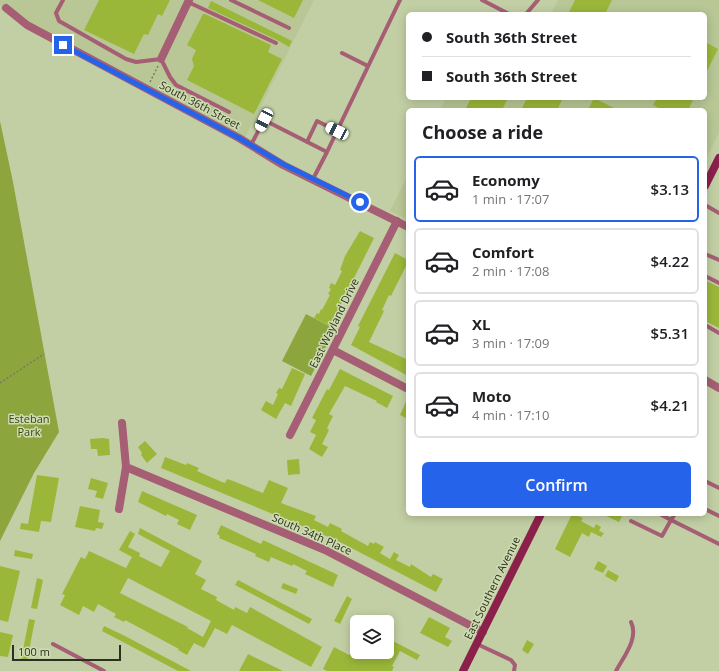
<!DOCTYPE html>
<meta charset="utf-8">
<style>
:root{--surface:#fff;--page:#f2f2f2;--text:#202124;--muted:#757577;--line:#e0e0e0;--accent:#2563eb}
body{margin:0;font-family:"Open Sans",sans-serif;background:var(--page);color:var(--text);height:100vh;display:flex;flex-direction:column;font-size:15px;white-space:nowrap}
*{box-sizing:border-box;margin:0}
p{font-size:13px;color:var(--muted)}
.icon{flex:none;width:22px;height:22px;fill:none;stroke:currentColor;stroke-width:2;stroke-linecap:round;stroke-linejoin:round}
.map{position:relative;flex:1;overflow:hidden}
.sheet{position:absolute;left:406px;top:108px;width:301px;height:408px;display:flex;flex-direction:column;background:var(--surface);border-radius:6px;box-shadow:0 2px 10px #0003}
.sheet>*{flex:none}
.banner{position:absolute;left:406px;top:12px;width:301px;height:88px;border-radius:6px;box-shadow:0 2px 10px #0003;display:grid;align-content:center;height:88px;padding:0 16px;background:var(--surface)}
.tools{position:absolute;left:350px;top:615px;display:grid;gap:8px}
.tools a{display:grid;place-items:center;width:44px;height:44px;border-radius:6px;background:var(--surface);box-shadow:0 2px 10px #0003;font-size:20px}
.scale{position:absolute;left:12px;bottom:10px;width:109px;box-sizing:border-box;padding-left:4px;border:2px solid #2b301f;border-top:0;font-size:11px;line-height:14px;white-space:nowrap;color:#2b301f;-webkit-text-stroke:3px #cfdcb1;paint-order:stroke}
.end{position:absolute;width:18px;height:18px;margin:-9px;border:5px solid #2563eb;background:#fff;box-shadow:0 0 0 2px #fff}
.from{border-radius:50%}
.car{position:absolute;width:12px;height:24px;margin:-12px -6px;border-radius:5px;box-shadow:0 0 3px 1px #0007;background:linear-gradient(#fff 24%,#345 0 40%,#fff 0 76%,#345 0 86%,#fff 0)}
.banner b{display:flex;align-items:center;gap:14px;height:38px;font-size:15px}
.banner b+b{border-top:1px solid var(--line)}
.banner i{width:10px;height:10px;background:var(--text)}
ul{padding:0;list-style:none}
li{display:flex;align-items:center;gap:12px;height:66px;margin:0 8px 6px;padding:0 8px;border:2px solid var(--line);border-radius:6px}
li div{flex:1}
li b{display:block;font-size:15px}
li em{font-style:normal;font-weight:600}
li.current{border-color:var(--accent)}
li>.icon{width:36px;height:36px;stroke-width:1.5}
h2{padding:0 16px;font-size:18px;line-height:48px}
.button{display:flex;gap:8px;margin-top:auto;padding:8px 16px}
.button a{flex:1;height:46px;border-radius:6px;background:var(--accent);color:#fff;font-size:16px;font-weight:600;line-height:46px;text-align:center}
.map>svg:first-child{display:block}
.built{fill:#b8c795}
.green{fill:#8ca53d}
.building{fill:#9bb73a;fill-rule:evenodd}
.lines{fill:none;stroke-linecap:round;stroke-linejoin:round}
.path{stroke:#747d60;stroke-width:1.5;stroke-dasharray:2 2;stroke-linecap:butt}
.service{stroke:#a55e73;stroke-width:4}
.minor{stroke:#a55e73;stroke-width:8}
.tertiary{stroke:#a55e73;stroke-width:8}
.secondary{stroke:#8b214b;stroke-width:8}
.route{stroke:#2563eb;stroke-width:5}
.labels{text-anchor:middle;stroke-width:3;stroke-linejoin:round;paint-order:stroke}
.street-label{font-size:11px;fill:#2b301f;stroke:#cfdcb1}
.park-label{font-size:11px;fill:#384413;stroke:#cfdcb1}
</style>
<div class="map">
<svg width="719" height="671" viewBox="0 0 719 671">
<rect width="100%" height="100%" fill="#c2cfa4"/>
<path class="built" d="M0 0H314L245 138 21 20 0 5Z
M558 0H719V133L705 161V110H440L446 98H705V14H551Z
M408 175V220L390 211Z"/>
<path class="green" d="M0 121 13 182 59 432 34 473 0 541Z
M306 314 335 329 311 376 282 361Z"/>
<path class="building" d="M99 0H170L162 16 158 14 148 35 144 34 134 54 84 30Z
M258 0H303L294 18Z
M575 0H612L605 14H568Z
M211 1 292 41 289 47 277 40 208 8Z
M203 14H205L271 45 268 52 282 59 254 114 187 80 194 66 192 59 196 50 187 45Z
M705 42 718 49 705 75Z
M471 98H508L502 110H465Z
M527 98H563L557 110H521Z
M594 98 618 110H588Z
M657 98H694L688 110H662L653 105Z
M360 231 374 238 330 326 314 318 317 313 319 314 321 309 322 310 330 295 328 294 331 289 329 288 331 283 335 285 342 271 340 270 345 256Z
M395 253 408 260V262L391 296 389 295 382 310 384 311 369 342 408 360V376L351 345 360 327 358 326Z
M705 280 719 287V328L705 321Z
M292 368 305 374 291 406 285 403 276 419 261 410 266 401 273 405 278 394 276 393 279 388 282 389Z
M340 369 393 396 387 408 376 402 377 401 345 386 329 414 333 416 327 428 329 430 322 444 328 447 322 457 309 449 316 435 310 432 316 420 312 418 327 389 329 390Z
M408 397V419L400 415Z
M103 438 109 439 110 455 98 456 97 449H91L90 439Z
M145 441 157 454 147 463 141 455 142 453 138 447Z
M165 457 186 465 187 463 199 468 197 471 222 482 225 483 227 479 233 481 263 493 269 480 288 488 281 503 316 516 314 520 328 527 330 523 342 529 341 531 368 546 370 542 374 544 375 542 384 547 380 553 390 559 394 552 399 555 396 560 410 567 411 564 431 577 433 574 443 579 436 592 336 540 161 468Z
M299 459 300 474 288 475 287 460Z
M37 475 59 478 51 522 41 521 39 532 20 529 21 523 28 524Z
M91 478 108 483 103 499 95 497 97 491 88 489Z
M142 491 197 515 190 530 177 524 179 520 167 514 166 516 138 502Z
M80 506 100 510 98 522 104 523 102 529 96 528 95 531 75 527Z
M572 514 583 518 581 521 594 528 596 524 601 527 599 531 604 533 601 537 591 532 589 537 582 533 570 557 555 549Z
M602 514H623L619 522Z
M221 525 261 544 263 540 338 575 333 587 305 574 307 571 293 564 292 566 271 557 269 562 255 556 256 554 219 538 220 536 217 534Z
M140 528 202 561 195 574 206 580 201 589 217 597 216 600 234 610 235 607 247 613 250 607 322 647 311 667 232 625 227 634 215 628 204 648 194 643 187 655 178 650 179 649 125 620 124 622 114 617 116 614 98 604 94 612 83 606 79 615 60 605 65 595 62 594 81 557 85 559 89 551 126 568 132 557 119 550 130 531 135 534 128 547 140 553 139 556 161 567 170 551 138 534ZM128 578 211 621 203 637 187 628 188 627 120 593Z
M15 550 33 554 32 559 14 556Z
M598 561 607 566 603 573 594 569Z
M0 566 20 571 8 622 0 620Z
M608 570 619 576 616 582 605 576Z
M37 578 43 580 37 609 31 608Z
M238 580 312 619 309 624 235 585Z
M283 583 298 589 296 594 281 588Z
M347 596 352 599 340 624 334 621Z
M429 617 450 628 445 637 452 641 448 647 420 633Z
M29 619 35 620 27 661 21 660Z
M104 626 125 636 191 671H178L102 631Z
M0 632 13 635 8 657 0 656Z
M387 638 420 655 417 660 400 651 392 666 394 667 392 671H327L323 669 334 647 349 655 357 641V652H387Z
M527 640 534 644 528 654 522 650Z
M248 654 283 671H239Z"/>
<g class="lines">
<path class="path" d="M150 82 158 66
M0 383 44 354"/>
<path class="service" d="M63 0 56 13 59 21 126 59 136 62 161 59 170 77 176 85 229 112
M231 0 289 28
M482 0 509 14
M188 2 276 43
M526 14 538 0
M342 53 368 66
M337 131 400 0
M307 142 317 121 337 131 327 152
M251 145 264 120 327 152 313 179
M705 205 719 213
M705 254 719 260
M705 276 719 283
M705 325 719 333
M705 481 719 488
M705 509 719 516
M660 514 671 520 675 514
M631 521 662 536 671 520 719 544
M53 644 104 671
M477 644 511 660 515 665 514 671
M616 671C624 656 639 638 631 622"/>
<path class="minor" d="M161 59 189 0
M333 350 408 389
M290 435 397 221
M126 467 325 550 483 632
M119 509 126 467 122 423"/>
<path class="tertiary" d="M6 8 27 25 239 138 283 165 408 227
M705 380 719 388"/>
<path class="secondary" d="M705 186 719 158
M463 671 541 514"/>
</g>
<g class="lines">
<path class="route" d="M63 45 239 138 283 164 360 202"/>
</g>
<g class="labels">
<g class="street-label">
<text transform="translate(200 105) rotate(28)" y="4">South 36th Street</text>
<text transform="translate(334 323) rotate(-64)" y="4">East Wayland Drive</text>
<text transform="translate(312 534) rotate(24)" y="4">South 34th Place</text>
<text transform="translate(492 588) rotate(-64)" y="4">East Southern Avenue</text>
</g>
<g class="park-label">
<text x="29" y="423">Esteban<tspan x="29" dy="13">Park</tspan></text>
</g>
</g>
</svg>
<div class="tools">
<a><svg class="icon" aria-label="layers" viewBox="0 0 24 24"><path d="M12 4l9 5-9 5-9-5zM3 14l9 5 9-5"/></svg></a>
</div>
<div class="scale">100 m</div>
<i class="end from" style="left:360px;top:202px"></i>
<i class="end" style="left:63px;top:45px"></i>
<i class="car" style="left:264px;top:120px;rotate:207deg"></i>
<i class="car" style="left:337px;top:131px;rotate:297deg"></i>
<div class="banner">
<b><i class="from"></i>South 36th Street</b>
<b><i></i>South 36th Street</b>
</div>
<section class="sheet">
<h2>Choose a ride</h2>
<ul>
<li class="current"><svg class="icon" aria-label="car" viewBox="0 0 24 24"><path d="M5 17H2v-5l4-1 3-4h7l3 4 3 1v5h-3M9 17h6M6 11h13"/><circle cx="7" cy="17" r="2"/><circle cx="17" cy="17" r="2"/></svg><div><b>Economy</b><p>1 min · 17:07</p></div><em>$3.13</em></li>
<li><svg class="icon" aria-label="car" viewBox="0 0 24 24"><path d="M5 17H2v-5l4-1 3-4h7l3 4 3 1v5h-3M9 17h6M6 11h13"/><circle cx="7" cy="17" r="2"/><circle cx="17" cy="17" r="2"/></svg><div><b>Comfort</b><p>2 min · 17:08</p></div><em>$4.22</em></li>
<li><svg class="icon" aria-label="car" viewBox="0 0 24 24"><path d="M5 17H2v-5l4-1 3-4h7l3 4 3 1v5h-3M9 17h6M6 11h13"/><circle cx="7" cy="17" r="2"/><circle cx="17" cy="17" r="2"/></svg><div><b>XL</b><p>3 min · 17:09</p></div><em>$5.31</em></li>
<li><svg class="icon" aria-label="car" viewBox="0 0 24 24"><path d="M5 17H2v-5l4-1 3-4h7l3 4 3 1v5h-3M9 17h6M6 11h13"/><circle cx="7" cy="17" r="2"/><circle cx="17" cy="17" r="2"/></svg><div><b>Moto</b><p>4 min · 17:10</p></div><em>$4.21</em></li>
</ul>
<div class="button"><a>Confirm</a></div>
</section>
</div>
